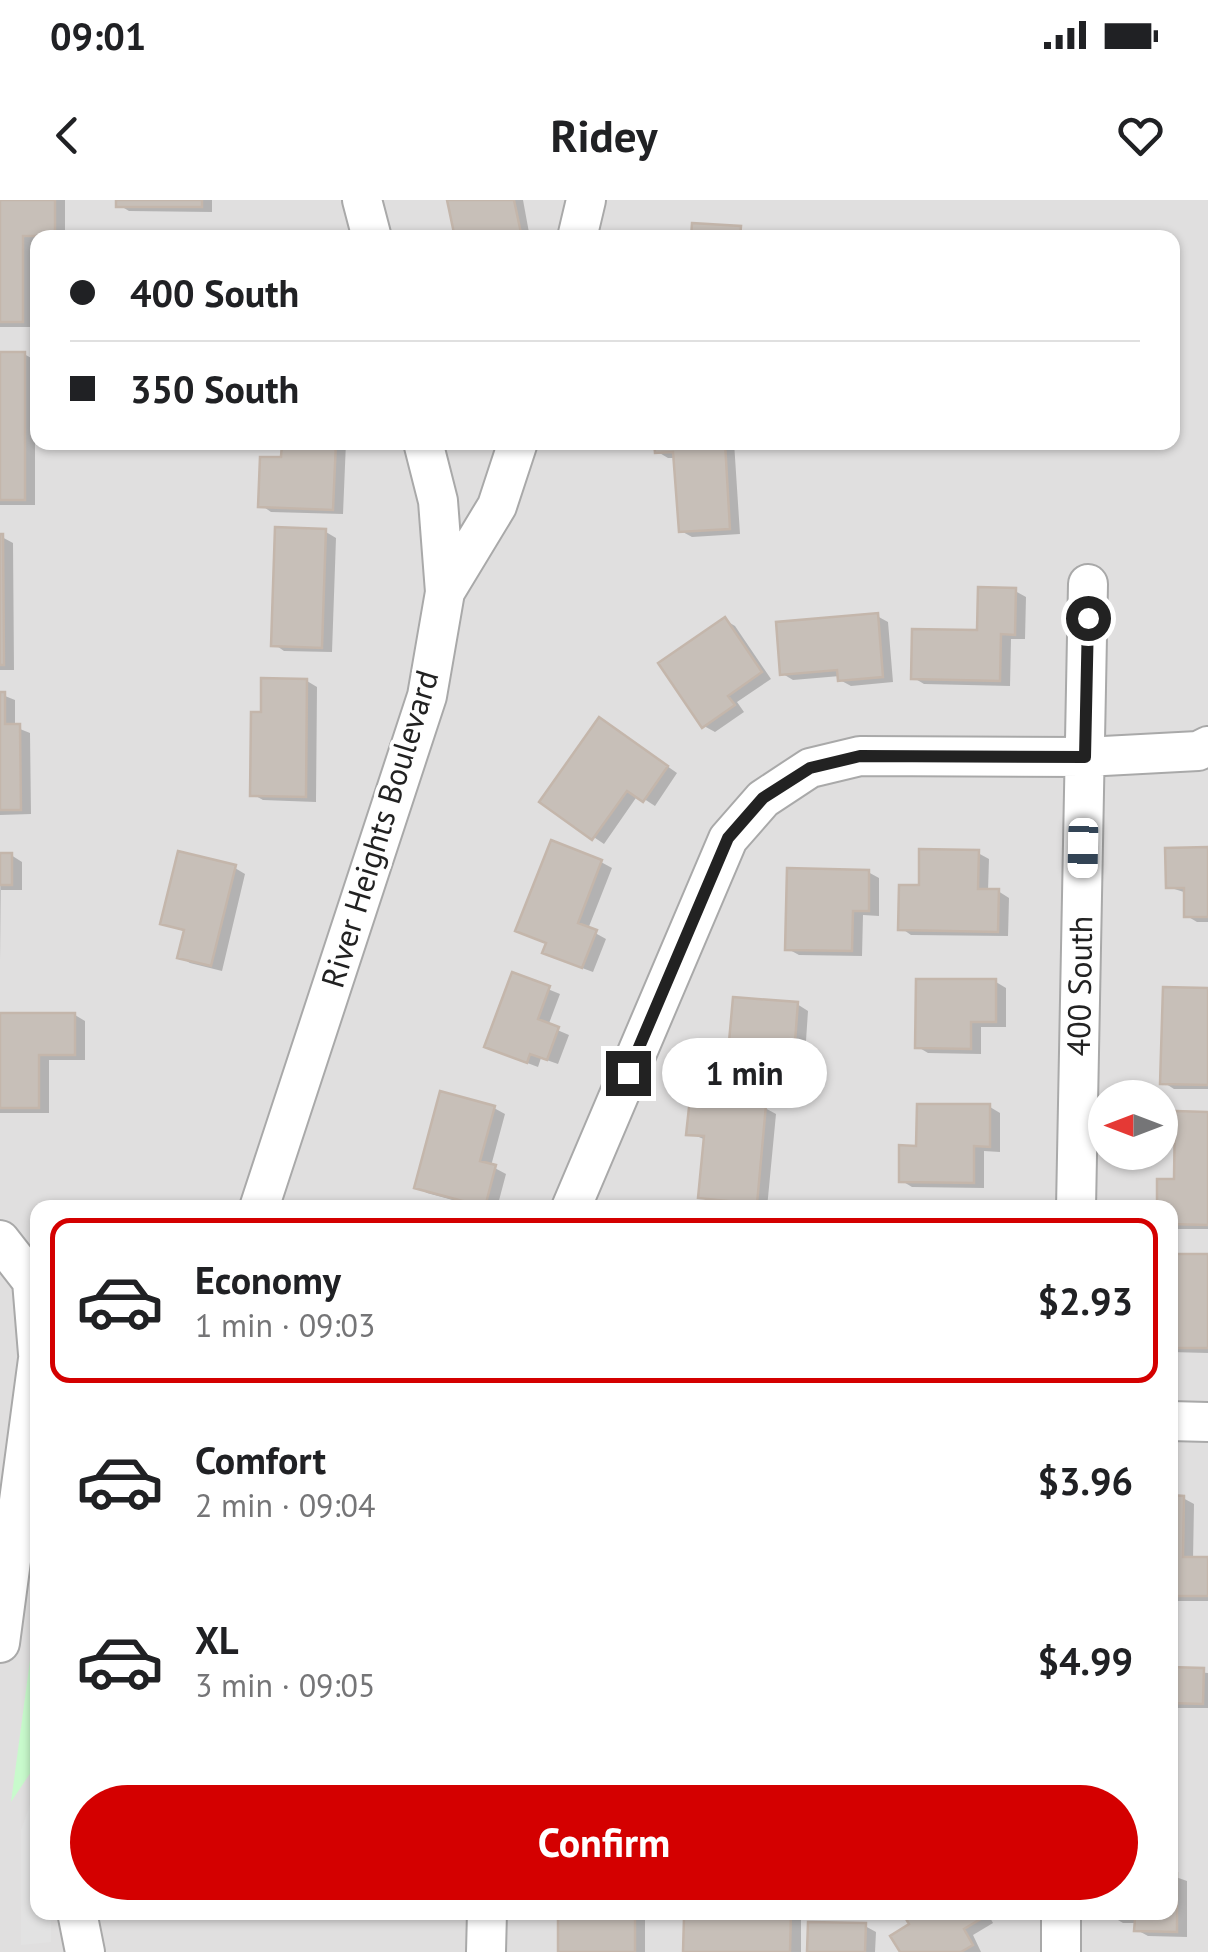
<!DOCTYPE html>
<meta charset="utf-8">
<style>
:root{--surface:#fff;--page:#f2f2f2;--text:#202124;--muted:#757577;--line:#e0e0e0;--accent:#d40000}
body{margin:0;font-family:"PT Sans",sans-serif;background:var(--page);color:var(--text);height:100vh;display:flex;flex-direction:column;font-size:38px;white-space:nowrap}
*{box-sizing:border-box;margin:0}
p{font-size:32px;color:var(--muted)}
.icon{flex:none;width:55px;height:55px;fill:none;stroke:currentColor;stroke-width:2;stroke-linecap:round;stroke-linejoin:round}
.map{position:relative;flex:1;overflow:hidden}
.drawer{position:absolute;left:30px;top:1000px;width:1148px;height:720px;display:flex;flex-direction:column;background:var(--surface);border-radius:20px;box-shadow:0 2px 8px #0004}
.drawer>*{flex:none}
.hud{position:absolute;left:30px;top:30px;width:1150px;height:220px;border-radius:20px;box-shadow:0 2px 8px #0004;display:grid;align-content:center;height:220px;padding:0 40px;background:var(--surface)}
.needle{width:65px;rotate:270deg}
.tools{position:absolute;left:1088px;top:880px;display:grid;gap:20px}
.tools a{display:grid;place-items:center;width:90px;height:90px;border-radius:50%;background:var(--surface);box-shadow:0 2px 8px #0004;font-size:50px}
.end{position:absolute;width:45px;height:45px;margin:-22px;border:12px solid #222;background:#fff;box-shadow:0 0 0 5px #fff}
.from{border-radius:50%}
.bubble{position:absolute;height:70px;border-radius:35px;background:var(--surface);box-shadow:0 2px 8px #0004;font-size:32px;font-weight:700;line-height:70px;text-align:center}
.car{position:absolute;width:30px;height:60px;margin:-30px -15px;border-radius:12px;box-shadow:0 0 8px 2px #0007;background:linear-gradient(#fff 24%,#345 0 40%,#fff 0 76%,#345 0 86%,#fff 0)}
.hud b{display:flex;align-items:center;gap:35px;height:95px;font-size:38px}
.hud b+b{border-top:2px solid var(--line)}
.hud i{width:25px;height:25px;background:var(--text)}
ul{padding:18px 0 0;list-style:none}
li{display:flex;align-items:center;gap:30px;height:165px;margin:0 20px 15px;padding:0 20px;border:5px solid transparent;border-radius:20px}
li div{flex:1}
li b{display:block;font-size:38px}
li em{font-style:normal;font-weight:700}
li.selected{border-color:var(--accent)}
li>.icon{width:90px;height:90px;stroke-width:1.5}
.action{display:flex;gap:20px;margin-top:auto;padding:20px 40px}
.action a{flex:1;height:115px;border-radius:60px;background:var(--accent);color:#fff;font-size:40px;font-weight:700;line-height:115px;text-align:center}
.status{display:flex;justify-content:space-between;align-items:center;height:70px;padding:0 50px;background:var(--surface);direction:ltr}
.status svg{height:28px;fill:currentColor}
header{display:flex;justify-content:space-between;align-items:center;height:130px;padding:0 40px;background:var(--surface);font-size:45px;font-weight:700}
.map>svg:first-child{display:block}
.residential{fill:#e0dfdf;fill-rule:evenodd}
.park{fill:#c8facc}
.parking{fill:#e2e2e2}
.shadow{fill:#0003}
.building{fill:#c7bfb8;stroke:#c4b6ab;stroke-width:2.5}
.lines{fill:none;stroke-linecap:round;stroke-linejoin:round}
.minor-casing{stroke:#a9a9a9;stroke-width:42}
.minor{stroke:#fff;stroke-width:38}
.route{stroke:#222;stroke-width:12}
.labels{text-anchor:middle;stroke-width:8;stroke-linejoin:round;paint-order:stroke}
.street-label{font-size:32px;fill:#222;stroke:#fff}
</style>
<div class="status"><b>09:01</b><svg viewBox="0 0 49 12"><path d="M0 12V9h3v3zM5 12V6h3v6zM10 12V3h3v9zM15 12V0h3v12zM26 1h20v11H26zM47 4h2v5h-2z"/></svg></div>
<header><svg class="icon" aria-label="back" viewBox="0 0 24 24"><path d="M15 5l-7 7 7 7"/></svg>Ridey<svg class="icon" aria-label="heart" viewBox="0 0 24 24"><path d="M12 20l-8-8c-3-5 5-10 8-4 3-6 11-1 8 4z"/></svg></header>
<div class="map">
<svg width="1208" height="1752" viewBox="0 0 1208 1752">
<rect width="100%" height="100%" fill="#f2efe9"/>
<path class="residential" d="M0 0H1208V1752H0ZM38 38H1172V242H38ZM1105 898H1160V952H1105ZM38 1008H1170V1712H38Z"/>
<path class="park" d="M37 1408V1563L11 1602Z"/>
<path class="parking" d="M37 1585 38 1712 51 1713V1742L21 1745V1630Z"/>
<path class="shadow" d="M0 0H65V38L33 40V127H0Z
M119 0H212V12L129 11 119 5Z
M450 0H523L530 38H458Z
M740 28 751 38H694Z
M0 154H24L35 160V305H0Z
M284 242H346L343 314 271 312 261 305 284 260Z
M657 242H734L740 334 692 337 681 331 676 258H668L658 252Z
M326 332 336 338 332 452 284 451 274 444Z
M0 336 13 343 14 470H0Z
M1015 391 1026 397 1025 439H1011L1010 486 924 484 914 478 980 432Z
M877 416 888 422 893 482 851 486 840 480V476L793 480 783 474Z
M725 420 735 426 771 479 737 502 744 512 715 532 704 526Z
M307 481 317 487 316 602 263 600 252 594Z
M0 494 15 500V527L30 533 31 614 0 615Z
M610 526 677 573 655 606 638 595 604 644 542 602Z
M1208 650V722H1197L1187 716V693L1168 687Z
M978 653 989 659 988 691H998L1009 698 1008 736 911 735 901 728 921 688Z
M0 655H11L22 662V690H1V761Z
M601 662 612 668 588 729 606 739 593 772 555 758Z
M235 668 245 674 222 771 190 763 180 757 186 732 163 723Z
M868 672 879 678V716L863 715 862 756 799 755 788 749Z
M513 775 560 794 548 826 569 835 558 864 541 858 538 867 498 852Z
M996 782 1006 788V827H981V854L928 853 918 847Z
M1208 790V889H1174L1163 882Z
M797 804 808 811 803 886 749 883 739 876 741 846 732 841Z
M0 815H75L85 821V860H49V913H0Z
M990 907 1000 913V952L984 951V988L912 987 902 981 919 948Z
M494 908 505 914 491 966 506 974 497 1008H482L427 993 417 987Z
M765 908 776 914 767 1008 711 1003 701 997 706 940 689 933Z
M1208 914V1029H1170V1008Z
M1170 1056H1208V1153L1170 1152Z
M1170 1298H1183L1194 1304 1193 1360H1208V1401H1170Z
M1170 1470 1208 1473V1508H1170Z
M1170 1675 1187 1681V1737L1148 1736 1137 1730V1723H1123L1113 1717 1170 1712Z
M560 1712H685V1720H711L791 1713 801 1720V1752H686V1720H645V1752H560Z
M905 1712H987L993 1723 973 1735 981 1752H903L913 1725Z
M865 1726 876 1732 875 1752H810Z"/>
<path class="building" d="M0 0H55V36H23V122H0Z
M116 0H202V7H116Z
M447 0H514L521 33 499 38H455Z
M692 23 741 26 740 38H691Z
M0 152H25V300H0Z
M282 242H336L333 310 258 307 260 257H281Z
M654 242H725L730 329 679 332 673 252 655 253Z
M275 327 326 329 322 448 271 446Z
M0 334H3L4 465H0Z
M978 387 1016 388 1015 435 1001 434 1000 481 911 479 912 429 977 430Z
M878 413 883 477 838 481 837 470 780 475 776 422Z
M725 417 762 472 728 496 735 505 702 528 658 463Z
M261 478 307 479 306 597 250 596 251 512H261Z
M0 492H5V524H20L21 610H0Z
M599 517 668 566 643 602 627 591 592 640 539 602Z
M551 640 602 660 578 723 597 730 582 768 542 753 546 743 515 731Z
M1208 647V717H1184V688H1166L1165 648Z
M919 649 979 650 978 689H999L998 732 898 730 899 685H919Z
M178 651 236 665 211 766 177 758 184 730 160 724Z
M0 653H12V685H0Z
M787 668 869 670V711H853L852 751 785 750Z
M512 772 550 786 538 819 559 827 547 860 530 854 527 863 484 847Z
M916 779H996V822H971V849L915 848Z
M1163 787 1208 788V885L1160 884Z
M733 797 798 802 792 882 736 878 739 843 729 842Z
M0 813H75V855H39V908H0Z
M440 891 495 906 480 961 496 965 485 1007 414 988Z
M690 898 766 905 757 1004 698 998 704 936 686 935Z
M917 904H990V947L974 946V983L899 982V945L916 946Z
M1175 911 1208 912V1025L1170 1024V1008H1157V979H1174Z
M1170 1054H1208V1148H1170Z
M1170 1295 1184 1296 1183 1357H1208V1396H1170Z
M1170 1467 1204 1468 1203 1504 1170 1503Z
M1170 1672 1177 1673V1732L1134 1731 1135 1719 1110 1718V1712H1170Z
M558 1712H675V1716H635V1752H558Z
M709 1712H791L790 1752H683L684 1717 709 1718Z
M902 1712H981L984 1717 964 1729 973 1745 961 1752H900L890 1736 909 1724Z
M808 1722 866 1723 865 1752H807Z"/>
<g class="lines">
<defs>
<path id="minor" d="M362 0 372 38
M577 38 586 0
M445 392 497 306 518 242
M259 1008 427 496 445 392 438 301 423 242
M571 1008 728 639 763 599 810 568 860 556 1085 557 1198 551 1208 546
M1076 1008 1088 384
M0 1040 32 1081 38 1154
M1170 1221 1208 1222
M0 1443 38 1159
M77 1712 85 1752
M486 1752 487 1712
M1061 1752V1712"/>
</defs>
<use href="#minor" class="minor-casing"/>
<use href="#minor" class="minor"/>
</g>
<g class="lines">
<path class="route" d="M628 873 728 638 763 598 810 568 860 556 1085 557 1088 418"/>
</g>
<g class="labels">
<g class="street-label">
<text transform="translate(380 629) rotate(-73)" y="11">River Heights Boulevard</text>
<text transform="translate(1080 786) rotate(-89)" y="11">400 South</text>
</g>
</g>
</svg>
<div class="tools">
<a><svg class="needle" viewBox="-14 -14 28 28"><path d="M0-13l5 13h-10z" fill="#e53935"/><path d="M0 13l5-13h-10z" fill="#757577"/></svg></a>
</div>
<i class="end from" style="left:1088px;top:418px"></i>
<i class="end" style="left:628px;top:873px"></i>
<div class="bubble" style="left:662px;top:838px;width:165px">1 min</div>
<i class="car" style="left:1083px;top:648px;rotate:181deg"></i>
<div class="hud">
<b><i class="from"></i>400 South</b>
<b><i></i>350 South</b>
</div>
<section class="drawer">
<ul>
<li class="selected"><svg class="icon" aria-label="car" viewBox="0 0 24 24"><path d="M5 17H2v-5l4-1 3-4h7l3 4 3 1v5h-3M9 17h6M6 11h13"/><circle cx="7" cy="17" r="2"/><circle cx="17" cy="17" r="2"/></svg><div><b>Economy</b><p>1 min · 09:03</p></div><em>$2.93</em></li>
<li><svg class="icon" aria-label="car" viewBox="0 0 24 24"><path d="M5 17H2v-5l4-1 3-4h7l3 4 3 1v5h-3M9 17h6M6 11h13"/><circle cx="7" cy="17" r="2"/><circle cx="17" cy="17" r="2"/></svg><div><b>Comfort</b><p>2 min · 09:04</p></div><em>$3.96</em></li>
<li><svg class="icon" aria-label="car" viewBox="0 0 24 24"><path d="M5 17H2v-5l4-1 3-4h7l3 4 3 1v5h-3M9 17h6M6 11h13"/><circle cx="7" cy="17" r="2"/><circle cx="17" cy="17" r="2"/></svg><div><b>XL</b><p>3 min · 09:05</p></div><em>$4.99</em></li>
</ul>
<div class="action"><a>Confirm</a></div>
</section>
</div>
